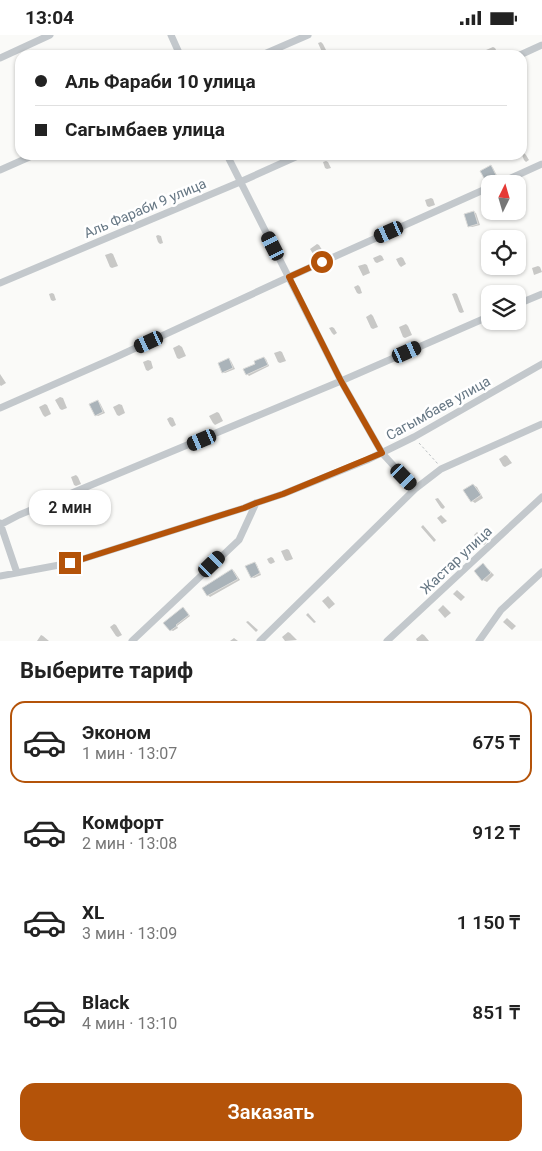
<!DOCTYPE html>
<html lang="ru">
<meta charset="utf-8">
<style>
:root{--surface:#fff;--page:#f6f6f6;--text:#222;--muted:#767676;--line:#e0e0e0;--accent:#b45309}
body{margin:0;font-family:Roboto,sans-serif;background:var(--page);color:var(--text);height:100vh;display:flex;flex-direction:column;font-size:19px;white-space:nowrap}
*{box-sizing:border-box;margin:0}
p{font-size:16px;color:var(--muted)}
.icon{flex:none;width:28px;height:28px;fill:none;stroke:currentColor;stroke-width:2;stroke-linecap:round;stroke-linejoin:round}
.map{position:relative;height:606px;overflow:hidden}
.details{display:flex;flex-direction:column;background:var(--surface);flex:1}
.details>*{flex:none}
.banner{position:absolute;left:15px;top:15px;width:512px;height:110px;border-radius:15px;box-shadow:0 1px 4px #0004;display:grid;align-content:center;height:110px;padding:0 20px;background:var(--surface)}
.needle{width:32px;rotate:5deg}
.tools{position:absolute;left:481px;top:140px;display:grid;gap:10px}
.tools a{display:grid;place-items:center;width:45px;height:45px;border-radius:10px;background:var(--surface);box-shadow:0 1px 4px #0004;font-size:25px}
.end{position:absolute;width:22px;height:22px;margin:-11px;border:6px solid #b45309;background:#fff;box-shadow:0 0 0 2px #fff}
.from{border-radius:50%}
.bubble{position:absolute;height:35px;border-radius:15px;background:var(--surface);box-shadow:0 1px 4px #0004;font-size:16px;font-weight:600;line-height:35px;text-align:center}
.car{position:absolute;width:15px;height:30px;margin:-15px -8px;border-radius:6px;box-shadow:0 0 4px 1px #0007;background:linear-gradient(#222 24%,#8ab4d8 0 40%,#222 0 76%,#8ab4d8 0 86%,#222 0)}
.banner b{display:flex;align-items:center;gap:18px;height:48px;font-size:19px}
.banner b+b{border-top:1px solid var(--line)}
.banner i{width:12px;height:12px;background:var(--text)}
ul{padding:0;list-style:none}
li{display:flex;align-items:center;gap:15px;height:82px;margin:0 10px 8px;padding:0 10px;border:2px solid transparent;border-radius:15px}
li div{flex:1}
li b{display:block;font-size:19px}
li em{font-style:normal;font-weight:600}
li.on{border-color:var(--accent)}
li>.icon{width:45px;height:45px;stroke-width:1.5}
h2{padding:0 20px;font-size:22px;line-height:60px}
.cta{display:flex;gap:10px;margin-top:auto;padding:10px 20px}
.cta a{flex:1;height:58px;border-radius:15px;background:var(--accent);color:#fff;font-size:20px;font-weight:600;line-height:58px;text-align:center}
.status{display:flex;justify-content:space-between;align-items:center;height:35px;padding:0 25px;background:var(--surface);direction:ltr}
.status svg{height:14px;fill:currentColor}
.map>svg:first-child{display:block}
.shadow{fill:#0003}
.building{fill:#aab3b9;stroke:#dcdcda}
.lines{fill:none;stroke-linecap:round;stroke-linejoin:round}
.path{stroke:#bbbfc2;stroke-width:1;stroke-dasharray:2.5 2.5;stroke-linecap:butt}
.minor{stroke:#c3c8cc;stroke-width:7}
.route{stroke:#b45309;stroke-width:6}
.labels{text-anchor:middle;stroke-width:5;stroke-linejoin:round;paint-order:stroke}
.street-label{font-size:14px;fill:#657683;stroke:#fff}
</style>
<div class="status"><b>13:04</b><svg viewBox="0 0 49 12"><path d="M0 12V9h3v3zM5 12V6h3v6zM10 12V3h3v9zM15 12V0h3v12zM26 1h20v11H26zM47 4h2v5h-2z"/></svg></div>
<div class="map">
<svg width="542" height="606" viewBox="0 0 542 606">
<rect width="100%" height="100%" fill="#fafaf8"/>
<path class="shadow" d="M321 7 323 9 327 17 324 18 322 17 318 8Z
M493 12 495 13 499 20H489L486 15Z
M524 118 526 120 529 125 526 127 524 125 522 120Z
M326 126 328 127 331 133 327 134 325 133 323 127Z
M491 132 493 133 497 141 488 146 486 145Z
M431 163 433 164 435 170 429 172 427 171 425 165Z
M474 177 476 178 480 190 472 192 470 191Z
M158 200 161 201 163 208 160 209 158 207 156 201Z
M317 209 319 210 324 218 317 223 315 222 310 214Z
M111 218 113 219 118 231 112 233 110 232 105 220Z
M380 220 382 221 384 225 377 228 375 227 373 223Z
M401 222 403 223 406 229 401 232 399 230 396 224Z
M365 229 367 230 370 238 363 241 358 231Z
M538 231 540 232 542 237 534 240 532 233Z
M358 250 360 252 362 258 359 259 357 258 354 252Z
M52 258 54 259 56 265 53 266 51 265 49 259Z
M455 258 457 259 464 277 461 278 459 277 452 259Z
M371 279 373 281 378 292 373 294 371 293 366 282Z
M406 289 408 291 412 300 405 303 403 302 399 292Z
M332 292 334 293 337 298 334 300 332 298 329 293Z
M179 310 182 312 186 321 179 324 177 323 173 313Z
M280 316 282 317 286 326 280 328 278 327 274 318Z
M264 323 266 324 269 331 249 341 247 339Z
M148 325 151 326 153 333 148 336 146 335 143 327Z
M229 325 231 326 235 334 225 338 223 337Z
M0 339 6 348 1 351 0 350Z
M60 362 63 363 67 373 62 375 60 374 55 365Z
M98 367 100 368 105 378 98 381 96 380Z
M45 369 47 370 51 379 45 382 43 380 39 372Z
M119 369 122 370 125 378 119 381 117 380 113 372Z
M217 377 219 378 223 386 215 390 213 388 209 381Z
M170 382 173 383 176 390 172 392 170 390 167 384Z
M505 420 507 421 512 428 505 432 503 431 499 424Z
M76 440 78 442 81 449 76 451 74 450 71 442Z
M473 450 477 452 483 463 475 468 472 466Z
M438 463 445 472 443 474 441 473 435 464Z
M441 480 447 486 442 489 437 483Z
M423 490 436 505 434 507 421 492Z
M477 497 487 507 484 510 474 500Z
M462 513 469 520 466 523 459 516Z
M287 514 289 515 293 524 287 526 285 525 281 516Z
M271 522 273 523 275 527 271 529 269 528 267 524Z
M255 528 257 530 261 540 254 543 252 542Z
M483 530 486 532 494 540 487 547 483 545Z
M232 535 234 536 240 545 210 562 208 560Z
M457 555 465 562 461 566 453 559Z
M328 561 335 569 329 574 322 566Z
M443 570 451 578 445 583 438 575Z
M185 575 190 581 177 591 178 593 173 596 171 595 165 588Z
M308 578 316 587 314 588 306 580Z
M507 583 516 591 512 595 503 587Z
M248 586 258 595 256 597 246 587Z
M114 589 116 590 122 600 118 602 116 601 110 592Z
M288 597 290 598 297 605 285 606 282 602Z
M422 599 424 600 429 606H417L416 604Z
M41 600 43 601 49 606H37Z
M234 603 238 606H230Z"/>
<path class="building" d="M491 130 496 140 485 145 480 136Z
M474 176 478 189 468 192 464 179Z
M264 322 268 330 246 340 243 334 255 329 254 326Z
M229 323 233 333 222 338 218 328Z
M98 365 103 377 95 381 89 369Z
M473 449 481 460 471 467 463 455Z
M255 527 260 538 251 543 245 531Z
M483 528 491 538 482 546 474 536Z
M232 534 238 544 207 561 202 553Z
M183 572 189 580 176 590 177 591 170 596 163 588Z"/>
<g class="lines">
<path class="path" d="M419 408 438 429"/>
<path class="minor" d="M171 0 180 20
M262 20 308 0
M520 20 542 10
M0 23 50 0
M227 120 341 346 382 418 415 454
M0 135 34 120
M498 149 542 129
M0 248 240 147 300 120
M518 269 542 259
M0 373 114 323 289 242 490 152
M0 488 17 538
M0 490 19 480 341 346 490 281
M0 541 70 528 244 473 256 468 283 459 367 425 414 402 542 329
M132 606 239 505 256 468
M260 606 415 454 441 434 542 389
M387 606 542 462
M479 606 501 575 542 537"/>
</g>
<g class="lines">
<path class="route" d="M70 528 244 473 256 468 283 459 382 418 341 346 289 242 322 227"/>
</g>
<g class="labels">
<g class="street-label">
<text transform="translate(145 173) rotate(-23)" y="5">Аль Фараби 9 улица</text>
<text transform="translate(438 373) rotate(-29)" y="5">Сагымбаев улица</text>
<text transform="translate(456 525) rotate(-43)" y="5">Жастар улица</text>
</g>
</g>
</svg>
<div class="tools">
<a><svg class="needle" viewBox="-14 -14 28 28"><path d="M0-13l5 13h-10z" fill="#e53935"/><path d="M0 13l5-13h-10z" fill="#767676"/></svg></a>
<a><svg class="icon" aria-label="locate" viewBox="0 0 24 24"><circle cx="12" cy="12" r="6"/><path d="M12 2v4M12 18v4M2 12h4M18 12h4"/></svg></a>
<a><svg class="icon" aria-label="layers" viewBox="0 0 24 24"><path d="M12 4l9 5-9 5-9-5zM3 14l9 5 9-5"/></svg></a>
</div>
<i class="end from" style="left:322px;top:227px"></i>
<i class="end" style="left:70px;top:528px"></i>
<div class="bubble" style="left:29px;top:455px;width:82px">2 мин</div>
<i class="car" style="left:389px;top:197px;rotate:246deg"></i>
<i class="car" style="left:273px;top:211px;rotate:333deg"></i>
<i class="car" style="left:149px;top:307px;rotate:245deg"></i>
<i class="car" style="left:407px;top:317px;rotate:66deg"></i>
<i class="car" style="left:202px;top:405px;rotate:247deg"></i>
<i class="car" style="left:404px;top:442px;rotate:136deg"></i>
<i class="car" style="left:212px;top:529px;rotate:46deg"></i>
<div class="banner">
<b><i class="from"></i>Аль Фараби 10 улица</b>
<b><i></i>Сагымбаев улица</b>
</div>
</div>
<section class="details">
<h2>Выберите тариф</h2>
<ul>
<li class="on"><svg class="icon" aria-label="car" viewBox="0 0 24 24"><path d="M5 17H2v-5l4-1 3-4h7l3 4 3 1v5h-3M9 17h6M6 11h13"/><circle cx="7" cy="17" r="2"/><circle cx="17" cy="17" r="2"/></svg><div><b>Эконом</b><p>1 мин · 13:07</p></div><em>675 ₸</em></li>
<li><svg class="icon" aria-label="car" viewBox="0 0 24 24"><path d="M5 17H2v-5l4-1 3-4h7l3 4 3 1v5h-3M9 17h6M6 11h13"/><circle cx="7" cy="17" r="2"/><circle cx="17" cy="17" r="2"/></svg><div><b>Комфорт</b><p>2 мин · 13:08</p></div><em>912 ₸</em></li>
<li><svg class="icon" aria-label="car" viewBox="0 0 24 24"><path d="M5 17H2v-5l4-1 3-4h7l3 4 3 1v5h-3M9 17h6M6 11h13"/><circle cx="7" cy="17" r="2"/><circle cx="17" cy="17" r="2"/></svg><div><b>XL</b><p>3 мин · 13:09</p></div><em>1 150 ₸</em></li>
<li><svg class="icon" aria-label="car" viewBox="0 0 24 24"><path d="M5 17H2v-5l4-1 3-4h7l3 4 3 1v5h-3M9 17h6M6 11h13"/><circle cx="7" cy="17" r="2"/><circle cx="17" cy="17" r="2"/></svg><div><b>Black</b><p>4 мин · 13:10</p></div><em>851 ₸</em></li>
</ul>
<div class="cta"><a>Заказать</a></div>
</section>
